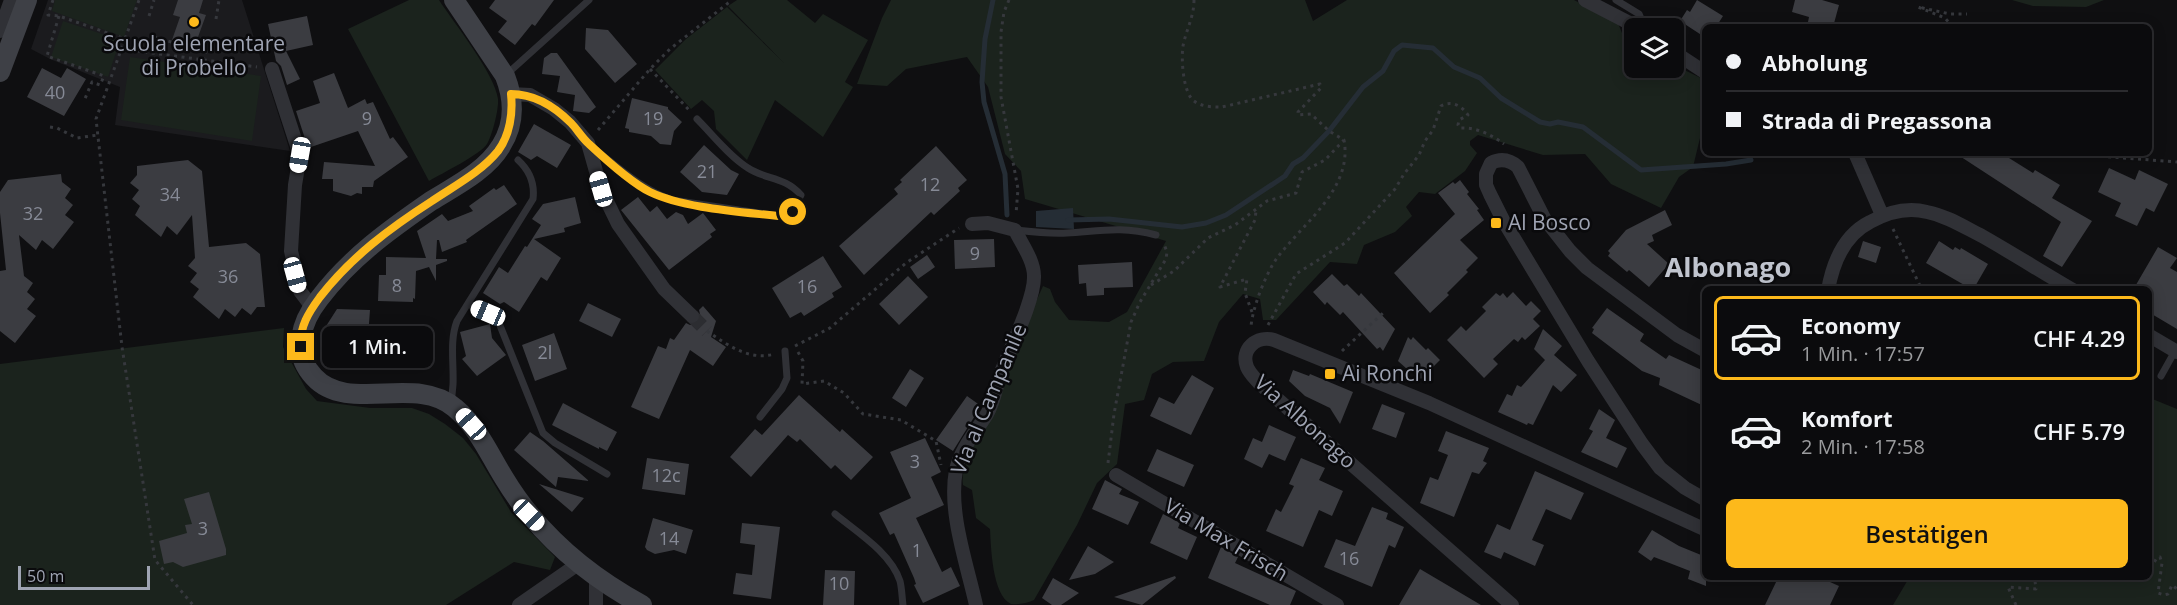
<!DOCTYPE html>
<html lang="de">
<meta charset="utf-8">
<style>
:root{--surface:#0b0b0d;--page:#19191b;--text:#f1f3f6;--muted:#9a9b9d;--line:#2b2b2e;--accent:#fdb91b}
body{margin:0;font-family:"Open Sans",sans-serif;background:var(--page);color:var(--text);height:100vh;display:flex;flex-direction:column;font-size:22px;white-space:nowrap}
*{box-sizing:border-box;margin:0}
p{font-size:20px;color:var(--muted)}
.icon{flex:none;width:33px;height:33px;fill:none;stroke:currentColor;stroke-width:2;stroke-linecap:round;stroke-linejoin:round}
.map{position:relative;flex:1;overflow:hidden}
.side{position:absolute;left:1702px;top:286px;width:450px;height:294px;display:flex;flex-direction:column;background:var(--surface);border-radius:9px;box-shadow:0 3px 15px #0003,0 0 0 2px var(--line)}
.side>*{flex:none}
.guide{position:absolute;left:1702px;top:24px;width:450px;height:132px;border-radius:9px;box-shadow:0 3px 15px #0003,0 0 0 2px var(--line);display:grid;align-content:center;height:132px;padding:0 24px;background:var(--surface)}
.buttons{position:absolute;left:1624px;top:18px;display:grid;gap:12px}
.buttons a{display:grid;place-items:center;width:60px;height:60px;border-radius:9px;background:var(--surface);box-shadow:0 3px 15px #0003,0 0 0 2px var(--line);font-size:30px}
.scale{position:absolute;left:18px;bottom:15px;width:132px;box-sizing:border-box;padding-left:6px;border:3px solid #9fa4b3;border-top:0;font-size:16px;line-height:21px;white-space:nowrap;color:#9fa4b3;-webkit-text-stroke:4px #0a0a0c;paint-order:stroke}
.end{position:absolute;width:27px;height:27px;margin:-14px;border:8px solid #fdb91b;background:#111;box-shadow:0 0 0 3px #111}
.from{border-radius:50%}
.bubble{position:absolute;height:42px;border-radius:9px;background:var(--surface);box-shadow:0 3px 15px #0003,0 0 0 2px var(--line);font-size:20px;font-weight:600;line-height:42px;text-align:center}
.car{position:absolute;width:18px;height:36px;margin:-18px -9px;border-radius:8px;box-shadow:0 0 4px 2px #0007;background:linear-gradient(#fff 24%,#345 0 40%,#fff 0 76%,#345 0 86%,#fff 0)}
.guide b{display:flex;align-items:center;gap:21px;height:57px;font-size:22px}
.guide b+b{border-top:2px solid var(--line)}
.guide i{width:15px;height:15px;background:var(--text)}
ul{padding:10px 0 0;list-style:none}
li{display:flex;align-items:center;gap:18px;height:84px;margin:0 12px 9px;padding:0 12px;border:3px solid transparent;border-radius:9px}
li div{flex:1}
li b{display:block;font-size:22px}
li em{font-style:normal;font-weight:600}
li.active{border-color:var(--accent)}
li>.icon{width:54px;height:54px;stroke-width:1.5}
.button{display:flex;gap:12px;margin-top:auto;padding:12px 24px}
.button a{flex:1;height:69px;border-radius:9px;background:var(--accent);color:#111;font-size:24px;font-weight:600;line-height:69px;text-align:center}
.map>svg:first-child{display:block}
.built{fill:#1b1b1e}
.green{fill:#1b231d}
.water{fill:#252d35}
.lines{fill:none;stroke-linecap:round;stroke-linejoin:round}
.stream{stroke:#252d35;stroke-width:5}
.building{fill:#3b3c41}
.street-tunnel{stroke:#2c2d31;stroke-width:14;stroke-dasharray:14 7;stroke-linecap:butt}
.path{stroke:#36383d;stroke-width:3;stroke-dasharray:3 4.5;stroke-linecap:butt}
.lane{stroke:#303136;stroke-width:7}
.street{stroke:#303136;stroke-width:14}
.secondary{stroke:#3e4046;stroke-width:20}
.route{stroke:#fdb91b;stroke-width:8}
.poi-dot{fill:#fdb91b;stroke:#0a0a0c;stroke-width:2}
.labels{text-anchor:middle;stroke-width:5;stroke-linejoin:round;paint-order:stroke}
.number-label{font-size:18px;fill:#868a96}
.poi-label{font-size:21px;fill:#9fa4b3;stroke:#0a0a0c;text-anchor:start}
.street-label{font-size:21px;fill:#9fa4b3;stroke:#0a0a0c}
.district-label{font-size:27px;font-weight:bold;fill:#c0c4ce;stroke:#0a0a0c}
</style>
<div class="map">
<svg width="2177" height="605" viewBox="0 0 2177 605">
<rect width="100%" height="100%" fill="#0f0f11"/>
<path class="built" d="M48 0H242L290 151 115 125 120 87 50 59 31 49Z"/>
<path class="green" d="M55 0H137L124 37 52 11Z
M409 0H439C454 23 495 74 498 99 499 109 492 136 487 144 481 154 441 174 429 181L348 29Z
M737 0H787L815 23 823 14 868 40 845 82 853 87 823 137 775 100 747 160 716 129 714 111 702 100 691 109 655 70 686 39 727 7 784 63 728 6Z
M891 0H1305L1313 21 1347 0H1574L1618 23 1631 56 1635 54V68H1674V65L1705 80 1706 113 1693 167 1679 177 1661 208 1611 184 1585 154 1543 155 1478 135 1470 141V145L1477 153 1465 171 1435 194 1419 192 1406 207 1412 216 1395 232 1364 245 1357 264 1330 262 1276 320H1263L1260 299 1243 294 1219 322 1204 361 1173 362 1152 374 1144 400 1125 404 1117 464 1097 483 1077 525 1034 600C1027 603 1019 605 1011 604 992 595 991 547 990 529L976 518 972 490 963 485C960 469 973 448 979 432 999 383 1021 335 1043 286L1050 289 1055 302 1069 320 1109 322 1127 312 1166 241 1025 199 1021 171 1005 154 988 87 967 57 906 69 887 86 857 84 882 18Z
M2012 0H2104L2086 7 2033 6Z
M63 21 120 40 108 77 51 57Z
M130 57 261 76 252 141 121 120Z
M284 328 283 347 306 389 317 401 370 408H412L429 414 445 424 463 438 476 454 511 512 555 557 550 570 514 562 446 605H0V364Z
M2150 398 2177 409V605H1893L1909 578H2150Z"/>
<path class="water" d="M1073 208 1074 229 1036 227V211Z"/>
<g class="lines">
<path class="stream" d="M993 0 985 39 982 82 984 102 1005 174 1007 215
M1068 220 1109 219 1182 227 1206 223 1226 215 1285 176 1293 164 1303 158 1329 131 1363 87 1383 71 1394 51 1402 45 1433 48 1454 67 1480 78 1501 98 1540 122 1550 124 1558 122 1583 127 1641 170 1726 164 1751 160"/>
</g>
<path class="building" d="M178 0H203L199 13 206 15 194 48 172 40 180 17 173 15Z
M495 0H554L535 26 532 24 515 45 498 32 507 21 489 8Z
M1697 0 1723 16 1716 27H1706V38L1680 21 1687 10 1690 12Z
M1795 0H1822L1839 5 1833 27H1807L1809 17 1792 12Z
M307 16 313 45 286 51 300 79 287 85 281 66 276 61 268 24Z
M586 28 608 30 637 64 615 83 585 49Z
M551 53H557L596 107 589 113 573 111 575 95 557 92 560 76 542 74 544 58Z
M42 68 61 78 67 68 86 79 64 116 27 97Z
M334 73 348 108 365 99 367 104 373 102 390 139 393 137 408 157 374 181 373 187H362V194L357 193 351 196 333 191V179H322L324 162 375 166 358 131 308 148 296 111 320 103 313 81Z
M632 98 668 107V109L682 122 674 131 671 145 660 144 651 136 629 132V129L625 128Z
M534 124 571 145 557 168 537 156 531 160 518 152Z
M704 145 731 170 739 174 727 195 702 192 680 172Z
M936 146 967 180 958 188 960 191 934 215 931 212 864 275 839 246 898 194 894 189 902 182 900 180Z
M1955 153H2001L2033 173 2035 170 2060 185 2052 198 2092 221 2062 267 2043 256 2061 222Z
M188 160 202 171 209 247 246 243 260 254 265 307H257L251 315 242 308 235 317 225 309 219 319 193 297 199 289 190 282 197 273 188 266 195 258 192 215 177 235 167 226 161 237 135 215 140 206 132 199 139 190 130 183 137 175V166Z
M2109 168 2135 180 2139 170 2168 184 2154 212 2146 208 2137 226 2115 216 2121 203 2098 192Z
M61 174 62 182 71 189 65 198 73 205 65 215 74 222 53 249 42 240 36 250 19 235 24 276 33 283 27 292 35 299 27 309 36 316 15 343 0 331V271L6 270 0 213V192L8 180Z
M1460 180 1469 192 1467 194 1479 209 1477 210 1484 220 1460 240 1478 258 1466 270 1468 272 1447 293 1449 295 1430 313 1394 273 1455 214 1438 193 1453 182 1455 184Z
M504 185 517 204 466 240 467 242 442 252 439 240H437L436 259H447V261L436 265V281L429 267 416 271 415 299 413 298V302L378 301 379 275H386V257L426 258 417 231 442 214 448 221 473 211 469 206 494 188 496 190Z
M575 197 581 223 564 228 565 232 534 239 561 258 547 281 541 277 519 312 504 302 500 304 483 293 499 267 508 273 525 246 527 247 541 225 532 219 543 204Z
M638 197 650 212 657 206 667 219 676 212 683 215 688 224 703 213 716 230 710 234 712 237 669 270 621 210Z
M1665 210 1672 225 1652 235 1654 241 1647 244 1669 264 1649 287 1629 270 1627 272 1608 256 1610 253 1608 251 1626 230Z
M994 239 995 267 955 269 954 240Z
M1863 241 1881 247 1876 263 1858 257Z
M1939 241 1953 250 1955 247 1960 250 1961 248 1988 264 1973 290 1926 263Z
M2158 247 2177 258 2170 268 2177 272V329L2150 313V290H2133Z
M927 255 935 267 918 279 910 267Z
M823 256 842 287 832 293 834 297 804 316 801 312 790 318 772 288Z
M1132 262 1133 287 1104 288V295L1087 296 1086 283 1079 284 1078 265Z
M1332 274 1344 286 1347 284 1359 296 1361 293 1395 329 1383 351 1380 347 1377 349 1343 312 1340 315 1327 302 1325 305 1313 292Z
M908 276 928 297 899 325 879 304Z
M1513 292 1526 306 1531 301 1541 311 1533 319 1540 326 1525 340 1522 337 1518 342 1514 339 1493 359 1498 364 1484 378 1447 340 1461 326 1466 331 1486 311 1482 307 1496 293 1500 296 1503 293 1507 298Z
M588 303 621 319 612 337 579 321Z
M703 306 716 321 711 337 726 347 713 366 690 350 659 419 631 407 658 346 666 349 670 338 674 340 686 323 690 325 698 323 701 318 699 310Z
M1607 308 1644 334 1640 341 1666 359 1669 355 1706 372V407L1659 385 1660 378 1642 371 1592 333 1594 329 1592 328Z
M337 309 370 310 368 337H348L341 347 321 334Z
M490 324 492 338 506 355 477 376 462 359 466 356 460 332Z
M400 329 434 330 432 363 399 362Z
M1543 329 1562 346 1554 355 1577 375 1561 392 1553 385 1533 425 1528 423 1527 425 1498 412 1507 394 1512 396 1517 385 1521 387 1545 360 1534 349Z
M554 333 567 369 535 381 522 345Z
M1408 337 1411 340 1413 337 1426 350 1428 348 1440 360 1421 379 1409 367 1407 369 1398 361Z
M910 369 924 378 906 407 892 398Z
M1293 370 1309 376 1310 374 1353 392 1340 424 1330 408 1305 396 1289 381Z
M1192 375 1214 388 1191 435 1150 416 1159 397 1174 404Z
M799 395 840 432 842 429 873 457 851 480 835 465 831 469 800 439 797 442 788 435 751 477 730 457 755 429 762 435Z
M967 396 981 406 953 451 936 440Z
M563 403 617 432 607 451 599 447V449L552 425Z
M1382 404 1405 413 1396 438 1372 429Z
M1599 409 1615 420 1606 438 1627 448 1617 468 1581 452 1593 431 1589 429Z
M1269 425 1296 437 1285 461 1269 454 1262 468 1244 459 1253 438 1262 442Z
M1446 431 1489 448 1483 461 1487 463 1479 474 1472 472 1454 517 1420 503 1430 477 1438 480 1448 455 1438 451Z
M530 432 543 441 589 481 558 477 556 487 514 450Z
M925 438 941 472 931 477 944 505 916 518 942 572 951 567 960 586 923 603 914 585 916 584 914 578 894 533 890 535 879 513 911 498 890 452Z
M1157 449 1194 465 1184 487 1147 471Z
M647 458 689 464 685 495 642 489Z
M1301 458 1325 468 1319 480 1343 491 1332 516 1319 510 1303 547 1266 531 1276 509 1281 512 1294 486 1289 484Z
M1535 471 1584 493 1571 520 1546 509 1532 540 1544 545 1535 566 1504 552 1501 559 1484 552 1497 524 1510 530Z
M1105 480 1122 489 1119 494 1139 502 1128 525 1092 509Z
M539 484 584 498 572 512Z
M209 492 226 549V555L183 567 173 562 164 564 159 541 187 533 185 525 192 524 184 499Z
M1372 507 1388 513 1386 519 1404 527 1395 548 1389 545 1372 587 1324 567 1336 539 1355 546Z
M1163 514 1180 523 1178 528 1197 537 1187 560 1150 543Z
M653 518 693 530 686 554 674 550 655 554 647 550 645 547Z
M742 523 780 527 771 599 733 594 736 573 752 575 755 545 740 543Z
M1652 530 1679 546 1706 557V586L1688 579 1690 571 1654 557 1651 561 1638 552Z
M1088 546 1114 562 1095 574 1069 580Z
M1221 547 1238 557 1235 563 1296 591 1290 605H1270L1208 578Z
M1420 569 1481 605H1399Z
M825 570 855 571 854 605H823Z
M1175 576 1176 578 1142 605 1114 597Z
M1053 578 1079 593 1061 605H1052L1042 598Z
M1778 578H1821L1839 586 1830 605H1765Z"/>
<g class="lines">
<path class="street-tunnel" d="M692 316 707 331"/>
<path class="path" d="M53 0 48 15 59 16 125 39 139 0
M1009 0 1004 12 1001 32V97L1018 189 1016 214
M1194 0C1194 17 1186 30 1183 46 1181 59 1183 93 1194 101 1202 107 1213 107 1222 107L1320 84 1321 88 1298 112V115L1311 114 1329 131 1344 140C1353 189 1303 223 1277 258 1266 273 1252 309 1251 327
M59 16 47 56 104 76 100 85 92 82 84 101
M149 16 154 0
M216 19 219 0
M1953 27 1945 18 1918 7 1950 14H1967
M154 37 206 52
M125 39 96 119 122 347 155 560 193 605
M122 49 257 67
M203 60 208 46
M650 69 690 111
M50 127 57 128 77 138 98 135
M598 130 650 69 670 49 732 0
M2086 153 2098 156 2177 162
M1893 229 1922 290
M1151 285 1174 271 1208 238 1235 225 1267 201 1296 193 1302 172 1325 160 1344 140
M1252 312 1245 293 1247 279 1220 287 1255 220 1256 211
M1268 325 1296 274 1345 243 1395 189 1404 174 1419 155 1425 141 1433 130 1441 106C1452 100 1462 106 1468 115L1459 120 1458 125 1460 128C1476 127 1492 135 1504 144
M707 331C728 345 748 361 775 354
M795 346 830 328 906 263 959 228
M1342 351 1383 313
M798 352 803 361 802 384 824 381 844 393 863 414 901 420 936 441 941 465
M1108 463 1114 414 1131 322 1140 302 1166 259 1167 252 1164 244
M2150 568 2157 558 2160 557 2162 563 2158 593 2164 595 2168 594 2172 585 2177 589
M2141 578H2143
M2016 605 2008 587 2036 589 2035 581 2032 578"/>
<path class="lane" d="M1616 0 1639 14 1642 21 1640 28
M507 74 589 0
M592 147C618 167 641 189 672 200L786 217 793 211 801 195C784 176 766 180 748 168 729 156 713 135 697 119
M1015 230C1032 232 1049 234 1067 233 1101 231 1121 226 1156 235
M468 304 488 313 499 323 543 433 555 443 607 474
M2161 376 2175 351
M450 404C458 377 447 347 457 321L533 199C535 183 530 171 518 160
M760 417 782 389 787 378 785 351
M835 514C857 532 891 553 900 581 902 589 902 598 903 605"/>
<path class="street" d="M1585 0 1639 28
M0 31 11 0
M1674 52 1706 73
M272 69 300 155 295 185 291 251 300 291 312 307
M511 94 530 95 554 109 570 122 588 143 601 189 618 224 664 289 692 316
M1855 153 1882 215
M972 224 988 223 1015 230C1021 243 1034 260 1034 276 1035 299 1009 351 1000 375 996 388 994 402 987 414 975 433 961 448 956 470 948 512 967 564 976 605
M1828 290C1833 262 1844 235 1870 222 1888 212 1907 207 1927 212 1947 216 1964 227 1982 236 2012 253 2042 272 2073 290
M2150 336 2177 352
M1706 351 1677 335 1587 268 1570 251 1544 218 1518 167C1510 160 1501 158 1491 163L1486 174V185L1490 194 1503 220 1588 361 1642 444 1660 468 1685 488 1706 500
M1116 475 1337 605
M596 576V605
M519 605 578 564
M1512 605 1259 383C1255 378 1250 374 1247 367 1240 349 1257 335 1274 340L1429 403 1706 530"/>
<path class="secondary" d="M454 0 505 76C514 99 515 124 501 146 486 171 455 186 431 201 389 230 350 258 319 299 301 322 291 353 314 377 348 414 416 374 455 408 478 427 489 454 504 478 537 533 587 575 642 605
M0 72 27 0"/>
</g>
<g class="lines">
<path class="route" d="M301 347C299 327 309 312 320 297 351 257 390 228 432 201 454 186 481 172 498 151 510 135 513 113 511 94 534 94 554 106 571 123 577 129 582 138 589 144 604 158 632 183 650 192 685 209 746 212 786 217L793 212"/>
</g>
<g class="poi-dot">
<circle cx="194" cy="22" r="6"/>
<rect x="1490" y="217" width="12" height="12" rx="3"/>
<rect x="1324" y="368" width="12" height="12" rx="3"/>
</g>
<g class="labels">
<g class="number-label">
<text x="55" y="99">40</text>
<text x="367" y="125">9</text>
<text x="653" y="125">19</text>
<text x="707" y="178">21</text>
<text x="930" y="191">12</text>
<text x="170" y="201">34</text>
<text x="33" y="220">32</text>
<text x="975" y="260">9</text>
<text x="228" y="283">36</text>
<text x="397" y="292">8</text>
<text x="807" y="293">16</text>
<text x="545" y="359">2l</text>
<text x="915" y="468">3</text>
<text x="666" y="482">12c</text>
<text x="203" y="535">3</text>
<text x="669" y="545">14</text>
<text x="917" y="557">1</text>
<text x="1349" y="565">16</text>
<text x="839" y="590">10</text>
</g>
<g class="poi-label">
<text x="194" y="51" text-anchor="middle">Scuola elementare<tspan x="194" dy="24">di Probello</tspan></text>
<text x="1508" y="230">Al Bosco</text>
<text x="1342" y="381">Ai Ronchi</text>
</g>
<g class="street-label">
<text transform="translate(989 399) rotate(-67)" y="7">Via al Campanile</text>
<text transform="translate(1305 422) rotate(42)" y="7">Via Albonago</text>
<text transform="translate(1226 540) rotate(31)" y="7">Via Max Frisch</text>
</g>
<g class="district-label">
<text x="1728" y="277">Albonago</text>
</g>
</g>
</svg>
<div class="buttons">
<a><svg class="icon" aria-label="layers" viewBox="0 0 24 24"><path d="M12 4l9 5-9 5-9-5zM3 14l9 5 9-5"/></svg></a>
</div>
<div class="scale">50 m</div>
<i class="end from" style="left:793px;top:212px"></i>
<i class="end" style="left:301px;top:347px"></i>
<div class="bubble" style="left:322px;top:326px;width:111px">1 Min.</div>
<i class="car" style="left:300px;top:155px;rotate:190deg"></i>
<i class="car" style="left:601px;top:189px;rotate:344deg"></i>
<i class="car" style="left:295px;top:275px;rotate:165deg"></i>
<i class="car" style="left:488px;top:313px;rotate:293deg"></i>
<i class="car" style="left:471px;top:424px;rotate:318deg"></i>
<i class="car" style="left:529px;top:515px;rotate:135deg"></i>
<div class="guide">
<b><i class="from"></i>Abholung</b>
<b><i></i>Strada di Pregassona</b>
</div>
<section class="side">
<ul>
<li class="active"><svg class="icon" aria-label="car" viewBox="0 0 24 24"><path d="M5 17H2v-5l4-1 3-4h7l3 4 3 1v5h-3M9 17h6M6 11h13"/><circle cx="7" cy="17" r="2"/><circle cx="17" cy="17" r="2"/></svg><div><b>Economy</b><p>1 Min. · 17:57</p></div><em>CHF 4.29</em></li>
<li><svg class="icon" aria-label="car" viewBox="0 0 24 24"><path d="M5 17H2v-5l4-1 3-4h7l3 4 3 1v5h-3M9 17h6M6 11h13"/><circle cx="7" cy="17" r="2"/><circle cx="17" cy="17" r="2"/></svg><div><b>Komfort</b><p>2 Min. · 17:58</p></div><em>CHF 5.79</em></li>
</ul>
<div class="button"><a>Bestätigen</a></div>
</section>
</div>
